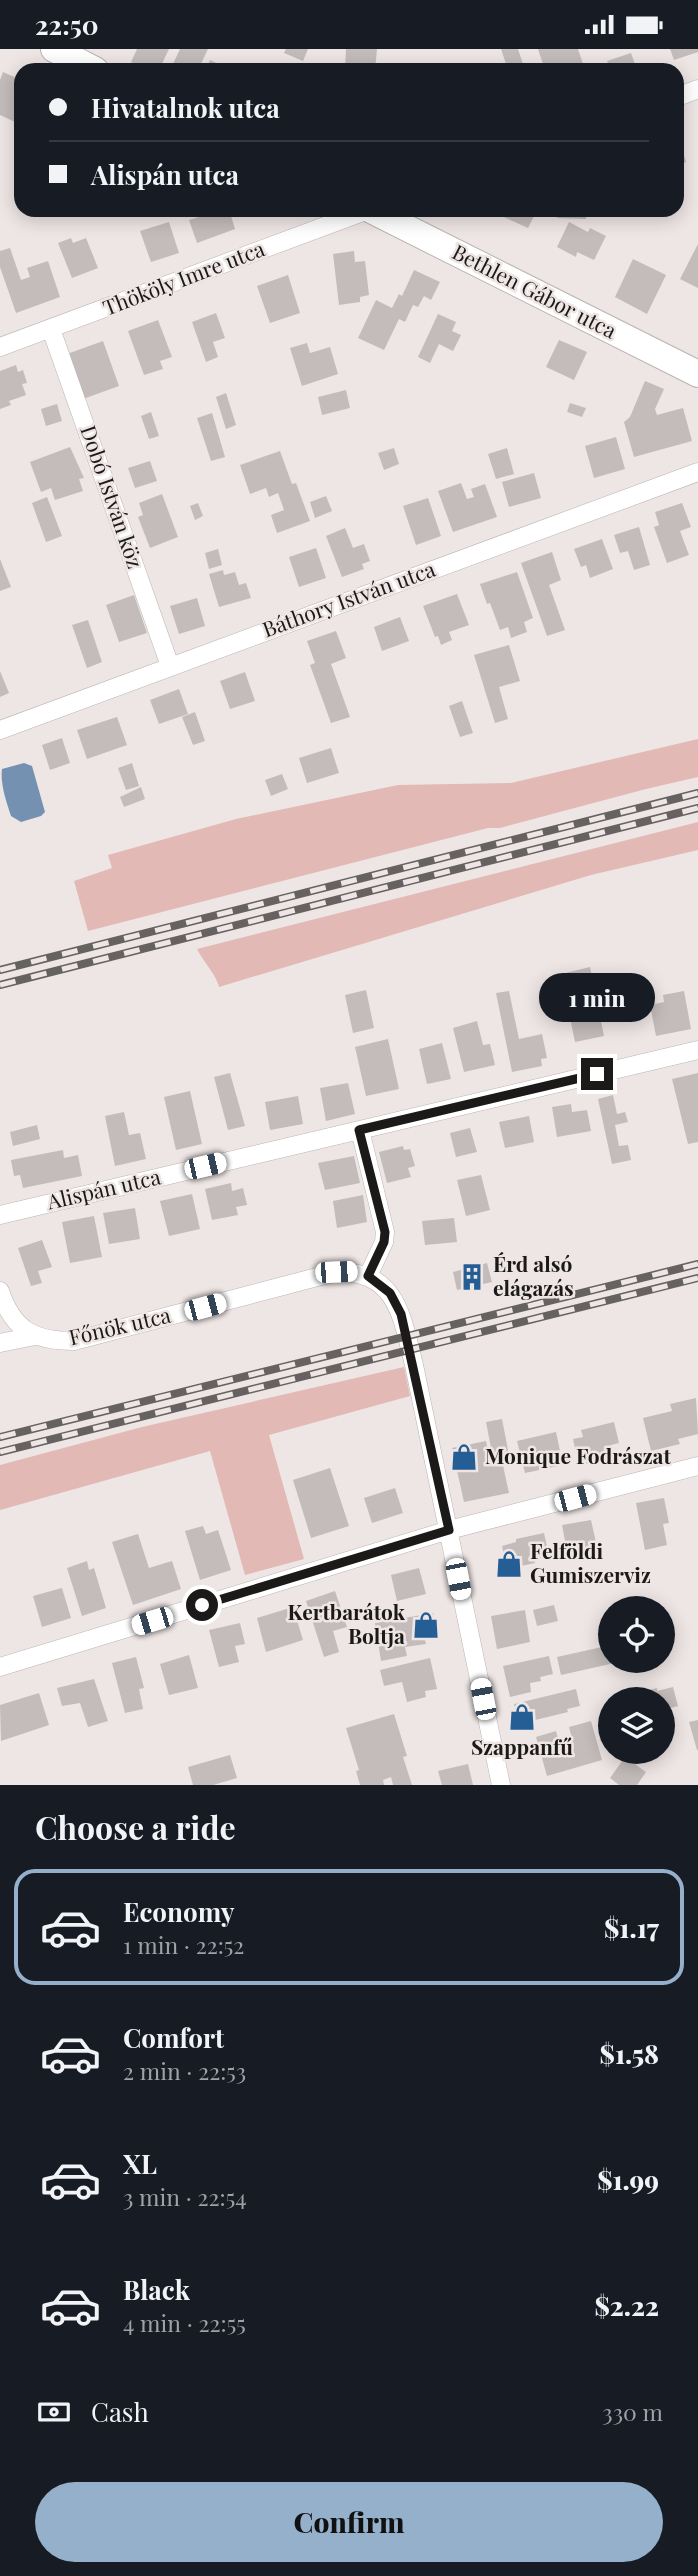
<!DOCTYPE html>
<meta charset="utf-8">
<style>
:root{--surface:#171b24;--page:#20242c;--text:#f1f3f6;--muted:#9ea1a6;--line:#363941;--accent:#95b0ca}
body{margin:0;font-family:"Playfair Display",serif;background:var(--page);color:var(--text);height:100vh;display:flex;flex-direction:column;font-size:26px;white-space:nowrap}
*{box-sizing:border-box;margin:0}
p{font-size:23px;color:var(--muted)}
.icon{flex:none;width:38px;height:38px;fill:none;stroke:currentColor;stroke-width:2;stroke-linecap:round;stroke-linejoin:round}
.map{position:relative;height:1736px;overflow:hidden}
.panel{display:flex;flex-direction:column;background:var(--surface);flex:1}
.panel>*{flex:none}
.top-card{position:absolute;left:14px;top:14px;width:670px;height:154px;border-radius:21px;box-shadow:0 4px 18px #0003;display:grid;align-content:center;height:154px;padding:0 35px;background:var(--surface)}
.buttons{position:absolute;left:598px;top:1547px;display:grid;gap:14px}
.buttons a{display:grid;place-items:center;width:77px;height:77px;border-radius:50%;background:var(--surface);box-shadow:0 4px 18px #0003;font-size:35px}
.end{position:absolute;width:32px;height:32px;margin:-16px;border:9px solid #1c1919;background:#fff;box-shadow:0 0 0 4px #fff}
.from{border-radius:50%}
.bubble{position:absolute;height:49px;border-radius:24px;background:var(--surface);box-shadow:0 4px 18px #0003;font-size:23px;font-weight:800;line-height:49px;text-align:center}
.car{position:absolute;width:21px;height:42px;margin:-21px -10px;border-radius:9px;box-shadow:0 0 5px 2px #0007;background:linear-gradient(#fff 24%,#345 0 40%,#fff 0 76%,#345 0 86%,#fff 0)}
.top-card b{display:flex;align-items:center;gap:24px;height:66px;font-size:26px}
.top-card b+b{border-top:2px solid var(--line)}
.top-card i{width:18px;height:18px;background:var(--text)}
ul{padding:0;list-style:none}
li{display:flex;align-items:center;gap:21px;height:116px;margin:0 14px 10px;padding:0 21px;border:4px solid transparent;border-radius:21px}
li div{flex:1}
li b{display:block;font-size:26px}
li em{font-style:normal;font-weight:800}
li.selected{border-color:var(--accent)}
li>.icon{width:63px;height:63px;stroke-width:1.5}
h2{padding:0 35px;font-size:32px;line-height:84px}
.pay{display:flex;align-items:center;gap:18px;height:77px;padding:0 35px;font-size:26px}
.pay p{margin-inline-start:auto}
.action{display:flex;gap:14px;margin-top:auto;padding:14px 35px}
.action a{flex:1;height:80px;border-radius:42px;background:var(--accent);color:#111;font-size:28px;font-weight:800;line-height:80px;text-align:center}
.status{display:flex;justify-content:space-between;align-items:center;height:49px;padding:0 35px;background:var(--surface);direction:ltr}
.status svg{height:19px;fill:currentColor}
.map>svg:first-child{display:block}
.green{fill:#e2b9b4}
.water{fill:#7491b1}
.building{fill:#c3bcbb}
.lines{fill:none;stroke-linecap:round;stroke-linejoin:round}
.street-casing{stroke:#bbb4b3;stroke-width:19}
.secondary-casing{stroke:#bbb4b3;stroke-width:28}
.street{stroke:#fff;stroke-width:18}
.secondary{stroke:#fff;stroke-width:26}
.rail-casing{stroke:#676262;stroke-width:8}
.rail{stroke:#eee6e5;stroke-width:5;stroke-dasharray:16;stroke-linecap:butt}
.route{stroke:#1c1919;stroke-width:9}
.labels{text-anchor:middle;stroke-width:5;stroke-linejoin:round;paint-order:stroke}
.street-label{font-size:21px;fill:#1c1919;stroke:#eee6e5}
.poi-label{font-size:21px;font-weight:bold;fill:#1c1919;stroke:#eee6e5;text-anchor:start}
</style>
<div class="status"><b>22:50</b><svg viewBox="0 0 49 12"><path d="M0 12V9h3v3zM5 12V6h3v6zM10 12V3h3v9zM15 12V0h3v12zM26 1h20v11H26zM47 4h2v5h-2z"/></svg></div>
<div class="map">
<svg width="698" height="1736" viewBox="0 0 698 1736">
<rect width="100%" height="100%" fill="#eee6e5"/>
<path class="green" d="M698 690V728L646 740 500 779H488L88 882 74 832 112 819 108 806 236 770 398 736 511 734Z
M698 773V801L591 826 219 938C217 927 203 912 197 900Z
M404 1318 410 1347 269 1386 304 1510 245 1526 210 1402 0 1461V1416L142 1378Z"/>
<path class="water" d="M24 714 32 717 45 763 41 767 21 773 11 767C6 752 0 734 2 720Z"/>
<path class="building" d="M137 0H169L159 21H146L131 13Z
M180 0H208L198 21H186L173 15Z
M286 0H308L303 12 284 4Z
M346 0H377L375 21H345Z
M501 0H518L525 21H508Z
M538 0H578L585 21H545Z
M670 0H698V3L674 11Z
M631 4 637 21H611L607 12Z
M210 11 232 21H206Z
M3 23 21 31V59L15 73 0 66V31Z
M678 88 686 113 677 116V89Z
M197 161H235V167H231L235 180 197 194 189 171 199 168Z
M496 161H537L528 179 495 164Z
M557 161H586V170L557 169Z
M169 173 179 204 151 213 140 182Z
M569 173 588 183 590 179 606 187 594 211 577 203 576 208 557 198Z
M71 189 73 194 86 189 98 219 72 229 58 194Z
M698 195V239L680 230Z
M10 199 21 231 30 228 27 219 48 212 60 248 16 264 0 218V202Z
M354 202 355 213 365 212 369 246 360 248V253L339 256 333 205Z
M633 210 666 226 647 265 615 248Z
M414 221 440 233 431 251 424 247 418 258 413 256 405 273 399 270 384 301 358 289 376 251 392 259 399 245 402 247Z
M288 226 300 264 270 274 257 237Z
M216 264 225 289 213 293 218 308 206 313 192 273Z
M438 265 456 273 452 282 461 286 453 302 439 295 430 314 418 308Z
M158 271 172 308 160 312 163 320 144 326 128 282Z
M559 291 587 303 574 331 546 318Z
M103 292 119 337 83 350 67 305Z
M307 294 310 304 330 298 338 325 302 337 290 299Z
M16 316 18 323 23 321 27 334 22 335 26 346 9 352 11 356 0 360V322Z
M645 332 664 340 655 360 657 366 683 359 692 392 634 408 624 373 630 368Z
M346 341 350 359 322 366 318 348Z
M226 344 236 376 226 380 216 348Z
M570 354 586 359 582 368 567 363Z
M57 355 62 372 46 377 41 360Z
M151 363 159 387 149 390 141 367Z
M212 364 225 408 211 412 197 369Z
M616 388 625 420 594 429 585 397Z
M70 398 84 429 79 430 83 442 55 451 51 439 41 443 30 413Z
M394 399 399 415 384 421 378 404Z
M507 399 514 425 496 430 488 405Z
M280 402 292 435 296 434 310 472 277 484 271 466 284 461 278 444 269 448 266 439 250 445 240 416Z
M150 412 157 432 135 439 128 419Z
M534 424 541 449 509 458 502 433Z
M461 434 467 450 474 448 471 440 485 435 497 468 453 483 438 442Z
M162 445 178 488 150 499 138 468 143 466 139 454Z
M326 447 332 462 315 469 310 453Z
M47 448 62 487 46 493 32 454Z
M428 449 441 487 416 496 403 457Z
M198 454 203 467 195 471 190 457Z
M682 454 691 478 680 482 689 506 667 514 654 478 659 476 655 463Z
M639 478 650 516 634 521 628 502 620 504 614 486Z
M345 479 353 499 364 495 370 512 362 515 364 520 342 528 326 487Z
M602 490 613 520 590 529 586 516 581 518 574 500Z
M316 499 326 529 299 538 289 508Z
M218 500 222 516 209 520 205 504Z
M552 503 561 531 549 536 565 581 547 587 521 514Z
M0 510 11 538 0 542Z
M223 521 224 526 235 523 239 536 246 534 251 549 219 558 209 525Z
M517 523 533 569 524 573 527 583 511 589 508 578 500 581 490 554 487 555 480 535Z
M457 545 469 576 449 583 452 591 441 596 438 587 435 588 423 557Z
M134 546 147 584 119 593 106 556Z
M197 549 205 577 179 585 170 557Z
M400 568 409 592 382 602 374 578Z
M88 571 102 613 87 619 72 576Z
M336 582 346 609 331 615 350 668 331 674 310 616 315 614 307 592Z
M509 596 520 632 499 638 508 670 495 674 474 606Z
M0 622 9 644 0 648Z
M245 623 255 652 230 660 220 632Z
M179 640 188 665 159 675 150 651Z
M462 652 473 684 460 688 449 657Z
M195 663 205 692 193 696 182 668Z
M117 668 127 696 87 710 77 681Z
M62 689 70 714 50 721 42 696Z
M331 699 339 724 307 734 299 709Z
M132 714 139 737 126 741 118 719Z
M282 725 288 740 271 747 265 731Z
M141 738 145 750 124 758 120 748Z
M590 918 604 987 575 993 561 925Z
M366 941 374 979 353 984 345 946Z
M509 942 519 990 542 985 547 1009 541 1010 542 1017 512 1023 496 944Z
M684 942 691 980 656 987 650 956 664 953 663 946Z
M477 972 483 996 490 995 495 1016 464 1023 453 979Z
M388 990 399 1040 366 1047 355 998Z
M442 994 451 1030 427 1035 419 1000Z
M230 1024 245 1077 228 1081 214 1028Z
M698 1024V1093L688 1095 672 1030Z
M348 1034 355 1065 326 1072 320 1039Z
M190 1042 202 1095 176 1101 164 1048Z
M613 1046 617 1065 625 1063 628 1073 615 1076 619 1097 628 1096 631 1111 612 1115 598 1050Z
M298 1047 303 1075 270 1081 265 1053Z
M571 1055 572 1063 587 1061 591 1082 557 1088 552 1058Z
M124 1063 129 1086 140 1084 146 1110 115 1117 105 1067Z
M529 1067 534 1093 505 1099 499 1073Z
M37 1076 40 1090 13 1097 10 1083Z
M470 1079 477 1103 456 1108 450 1084Z
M403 1097 404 1101 410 1100 415 1117 408 1119 411 1128 387 1134 379 1103Z
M63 1101 64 1109 78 1106 82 1127 23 1139 20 1126 14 1127 11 1111Z
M354 1107 360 1134 325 1141 318 1114Z
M481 1126 490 1161 466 1167 457 1131Z
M231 1134 232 1142 243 1139 247 1156 236 1158 238 1166 212 1171 205 1140Z
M192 1145 200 1180 169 1187 160 1152Z
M363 1146 367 1173 337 1179 333 1152Z
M135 1159 140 1190 109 1195 103 1164Z
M94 1167 102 1208 70 1214 62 1173Z
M454 1169 457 1193 425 1196 422 1172Z
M42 1191 52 1218 38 1222 42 1234 31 1237 18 1199Z
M487 1214 492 1233 457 1241 453 1223Z
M696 1349 698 1385 678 1390 680 1395 651 1402 643 1369 672 1362 670 1355Z
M502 1370 509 1406 493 1409 486 1373Z
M614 1373 619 1394 611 1396 614 1409 579 1417 573 1390 583 1388 581 1381Z
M556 1383 563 1416 525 1424 517 1392Z
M486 1392 491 1415 502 1412 509 1444 464 1453 452 1399Z
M330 1419 349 1477 311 1489 293 1431Z
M395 1439 403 1464 372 1474 364 1449Z
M664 1449 669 1474 663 1475 667 1496 645 1501 636 1454Z
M591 1471 598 1502 568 1508 562 1476Z
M203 1477 206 1485 218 1481 231 1521 200 1531 185 1482Z
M544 1484 549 1507 534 1510 535 1514 507 1520 502 1497 516 1493V1490Z
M138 1485 149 1519 172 1512 181 1540 133 1556 112 1493Z
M87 1512 89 1521 94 1519 106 1559 82 1567 67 1519Z
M419 1519 426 1545 397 1552 391 1526Z
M62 1539 71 1569 42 1578 33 1547Z
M335 1542 347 1578 333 1582 339 1603 324 1608 306 1552Z
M554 1556 558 1572 537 1577 533 1561Z
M293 1558 303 1591 266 1603 257 1569Z
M525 1561 530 1593 497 1600 491 1567Z
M433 1564 437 1585 424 1587 426 1595 405 1598 407 1607 381 1612 375 1574Z
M240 1574 245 1595 235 1597 239 1613 219 1618 209 1581Z
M611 1596V1612L619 1613 561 1626 557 1608Z
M189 1606 198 1639 169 1646 160 1615Z
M549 1607 553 1625 540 1628 541 1632 530 1634 531 1643 510 1648 503 1617Z
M136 1608 144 1639 139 1640 143 1660 125 1664 112 1614Z
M430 1609 437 1640 425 1642 426 1648 407 1653 402 1633 384 1637 380 1621Z
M94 1630 108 1672 88 1678 80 1654 62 1657 57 1639Z
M673 1638 678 1657 663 1661V1650H617L657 1639V1642Z
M576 1640 580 1657 567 1660 568 1663 519 1675 514 1655Z
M39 1644 49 1676 1 1692 0 1656Z
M394 1665 407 1707 403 1708 412 1736H393L391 1728 383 1731 384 1736H360L356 1722 359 1721 346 1679Z
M698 1671V1701H697L689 1673Z
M591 1672 602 1711 547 1727 536 1688 556 1682 559 1693 572 1689 569 1678Z
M230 1706 237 1729 213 1736H193L188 1718Z
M625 1708 646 1723 637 1736H619L610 1729Z
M468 1715 473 1736H442L438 1722Z"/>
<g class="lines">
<defs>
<path id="street" d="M677 48 698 40
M51 280 170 617
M0 298 368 161
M0 681 698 423
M360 1081 385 1183 384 1193 368 1227
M0 1166 698 1001
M0 1242C13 1281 34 1292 74 1292L336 1223C397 1221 402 1268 414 1316L501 1736
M0 1294 35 1287
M0 1618 449 1481 698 1417"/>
<path id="secondary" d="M54 0 95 21
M371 161 698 325"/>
</defs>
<use href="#street" class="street-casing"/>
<use href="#secondary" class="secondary-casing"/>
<use href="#street" class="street"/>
<use href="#secondary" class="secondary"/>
<defs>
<path id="rail" d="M0 921 698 744
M0 936 698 759
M0 1388 698 1215
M0 1403 698 1229"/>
</defs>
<use href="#rail" class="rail-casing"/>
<use href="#rail" class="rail"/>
</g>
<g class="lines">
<path class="route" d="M202 1556 449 1481 401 1265 390 1244 368 1227 384 1193 385 1183 359 1081 597 1025"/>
</g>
<defs>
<symbol id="building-bare" viewBox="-9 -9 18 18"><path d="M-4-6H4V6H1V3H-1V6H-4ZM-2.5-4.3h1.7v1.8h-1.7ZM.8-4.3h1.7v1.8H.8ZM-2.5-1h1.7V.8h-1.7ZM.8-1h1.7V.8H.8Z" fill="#255d95" stroke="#eee6e5" stroke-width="2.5" paint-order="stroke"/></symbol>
<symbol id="shop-bare" viewBox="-9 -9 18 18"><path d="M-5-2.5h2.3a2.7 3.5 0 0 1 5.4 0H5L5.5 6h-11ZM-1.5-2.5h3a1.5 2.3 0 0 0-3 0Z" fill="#255d95" stroke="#eee6e5" stroke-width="2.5" paint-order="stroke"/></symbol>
</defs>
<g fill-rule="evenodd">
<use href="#building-bare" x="453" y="1209" width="38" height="38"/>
<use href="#shop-bare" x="445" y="1389" width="38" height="38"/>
<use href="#shop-bare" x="490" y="1496" width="38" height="38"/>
<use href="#shop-bare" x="407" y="1557" width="38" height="38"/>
<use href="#shop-bare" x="503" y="1649" width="38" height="38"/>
</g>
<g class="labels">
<g class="street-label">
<text transform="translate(184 230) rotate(-21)" y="7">Thököly Imre utca</text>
<text transform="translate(534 243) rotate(27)" y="7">Bethlen Gábor utca</text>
<text transform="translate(111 448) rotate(71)" y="7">Dobó István köz</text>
<text transform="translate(349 551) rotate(-20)" y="7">Báthory István utca</text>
<text transform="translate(104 1141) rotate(-13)" y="7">Alispán utca</text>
<text transform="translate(120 1278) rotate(-13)" y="7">Főnök utca</text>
</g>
<g class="poi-label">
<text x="493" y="1223">Érd alsó<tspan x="493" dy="24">elágazás</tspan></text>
<text x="485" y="1415">Monique Fodrászat</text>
<text x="530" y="1510">Felföldi<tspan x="530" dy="24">Gumiszerviz</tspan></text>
<text x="405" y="1571" text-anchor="end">Kertbarátok<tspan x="405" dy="24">Boltja</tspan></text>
<text x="522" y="1706" text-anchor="middle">Szappanfű</text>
</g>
</g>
</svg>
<div class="buttons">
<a><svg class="icon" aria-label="locate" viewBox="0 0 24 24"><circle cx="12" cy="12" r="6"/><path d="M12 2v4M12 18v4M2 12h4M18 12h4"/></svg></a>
<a><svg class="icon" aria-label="layers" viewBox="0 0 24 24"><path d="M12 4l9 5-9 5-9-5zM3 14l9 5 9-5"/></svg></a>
</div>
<i class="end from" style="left:202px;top:1556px"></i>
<i class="end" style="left:597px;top:1025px"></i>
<div class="bubble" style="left:539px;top:924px;width:116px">1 min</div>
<i class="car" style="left:205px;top:1117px;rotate:77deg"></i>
<i class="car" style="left:336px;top:1223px;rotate:88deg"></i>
<i class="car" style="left:205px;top:1258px;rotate:75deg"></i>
<i class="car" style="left:575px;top:1449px;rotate:75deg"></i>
<i class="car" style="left:458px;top:1530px;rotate:169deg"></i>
<i class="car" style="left:152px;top:1572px;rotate:253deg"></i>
<i class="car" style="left:483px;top:1650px;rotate:349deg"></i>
<div class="top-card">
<b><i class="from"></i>Hivatalnok utca</b>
<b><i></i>Alispán utca</b>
</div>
</div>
<section class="panel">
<h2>Choose a ride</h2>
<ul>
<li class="selected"><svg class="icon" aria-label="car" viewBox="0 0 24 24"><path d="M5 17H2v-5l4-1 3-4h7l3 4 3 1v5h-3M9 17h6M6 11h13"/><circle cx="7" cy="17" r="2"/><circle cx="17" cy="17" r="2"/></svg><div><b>Economy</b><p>1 min · 22:52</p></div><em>$1.17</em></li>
<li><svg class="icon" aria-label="car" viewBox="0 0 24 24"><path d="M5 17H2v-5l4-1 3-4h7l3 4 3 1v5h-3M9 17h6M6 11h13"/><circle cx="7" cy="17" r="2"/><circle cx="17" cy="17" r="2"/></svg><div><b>Comfort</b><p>2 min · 22:53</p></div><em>$1.58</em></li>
<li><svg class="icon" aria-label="car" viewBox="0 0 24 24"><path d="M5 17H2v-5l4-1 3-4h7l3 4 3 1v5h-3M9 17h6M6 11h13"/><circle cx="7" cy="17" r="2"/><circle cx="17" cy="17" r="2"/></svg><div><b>XL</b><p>3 min · 22:54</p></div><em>$1.99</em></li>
<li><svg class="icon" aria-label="car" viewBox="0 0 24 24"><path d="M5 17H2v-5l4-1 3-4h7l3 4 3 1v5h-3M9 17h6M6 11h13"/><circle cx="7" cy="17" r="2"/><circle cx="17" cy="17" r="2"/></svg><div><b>Black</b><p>4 min · 22:55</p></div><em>$2.22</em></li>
</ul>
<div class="pay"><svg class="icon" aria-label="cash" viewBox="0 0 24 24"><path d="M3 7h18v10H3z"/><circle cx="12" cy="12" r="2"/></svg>Cash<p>330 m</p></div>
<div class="action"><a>Confirm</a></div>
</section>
